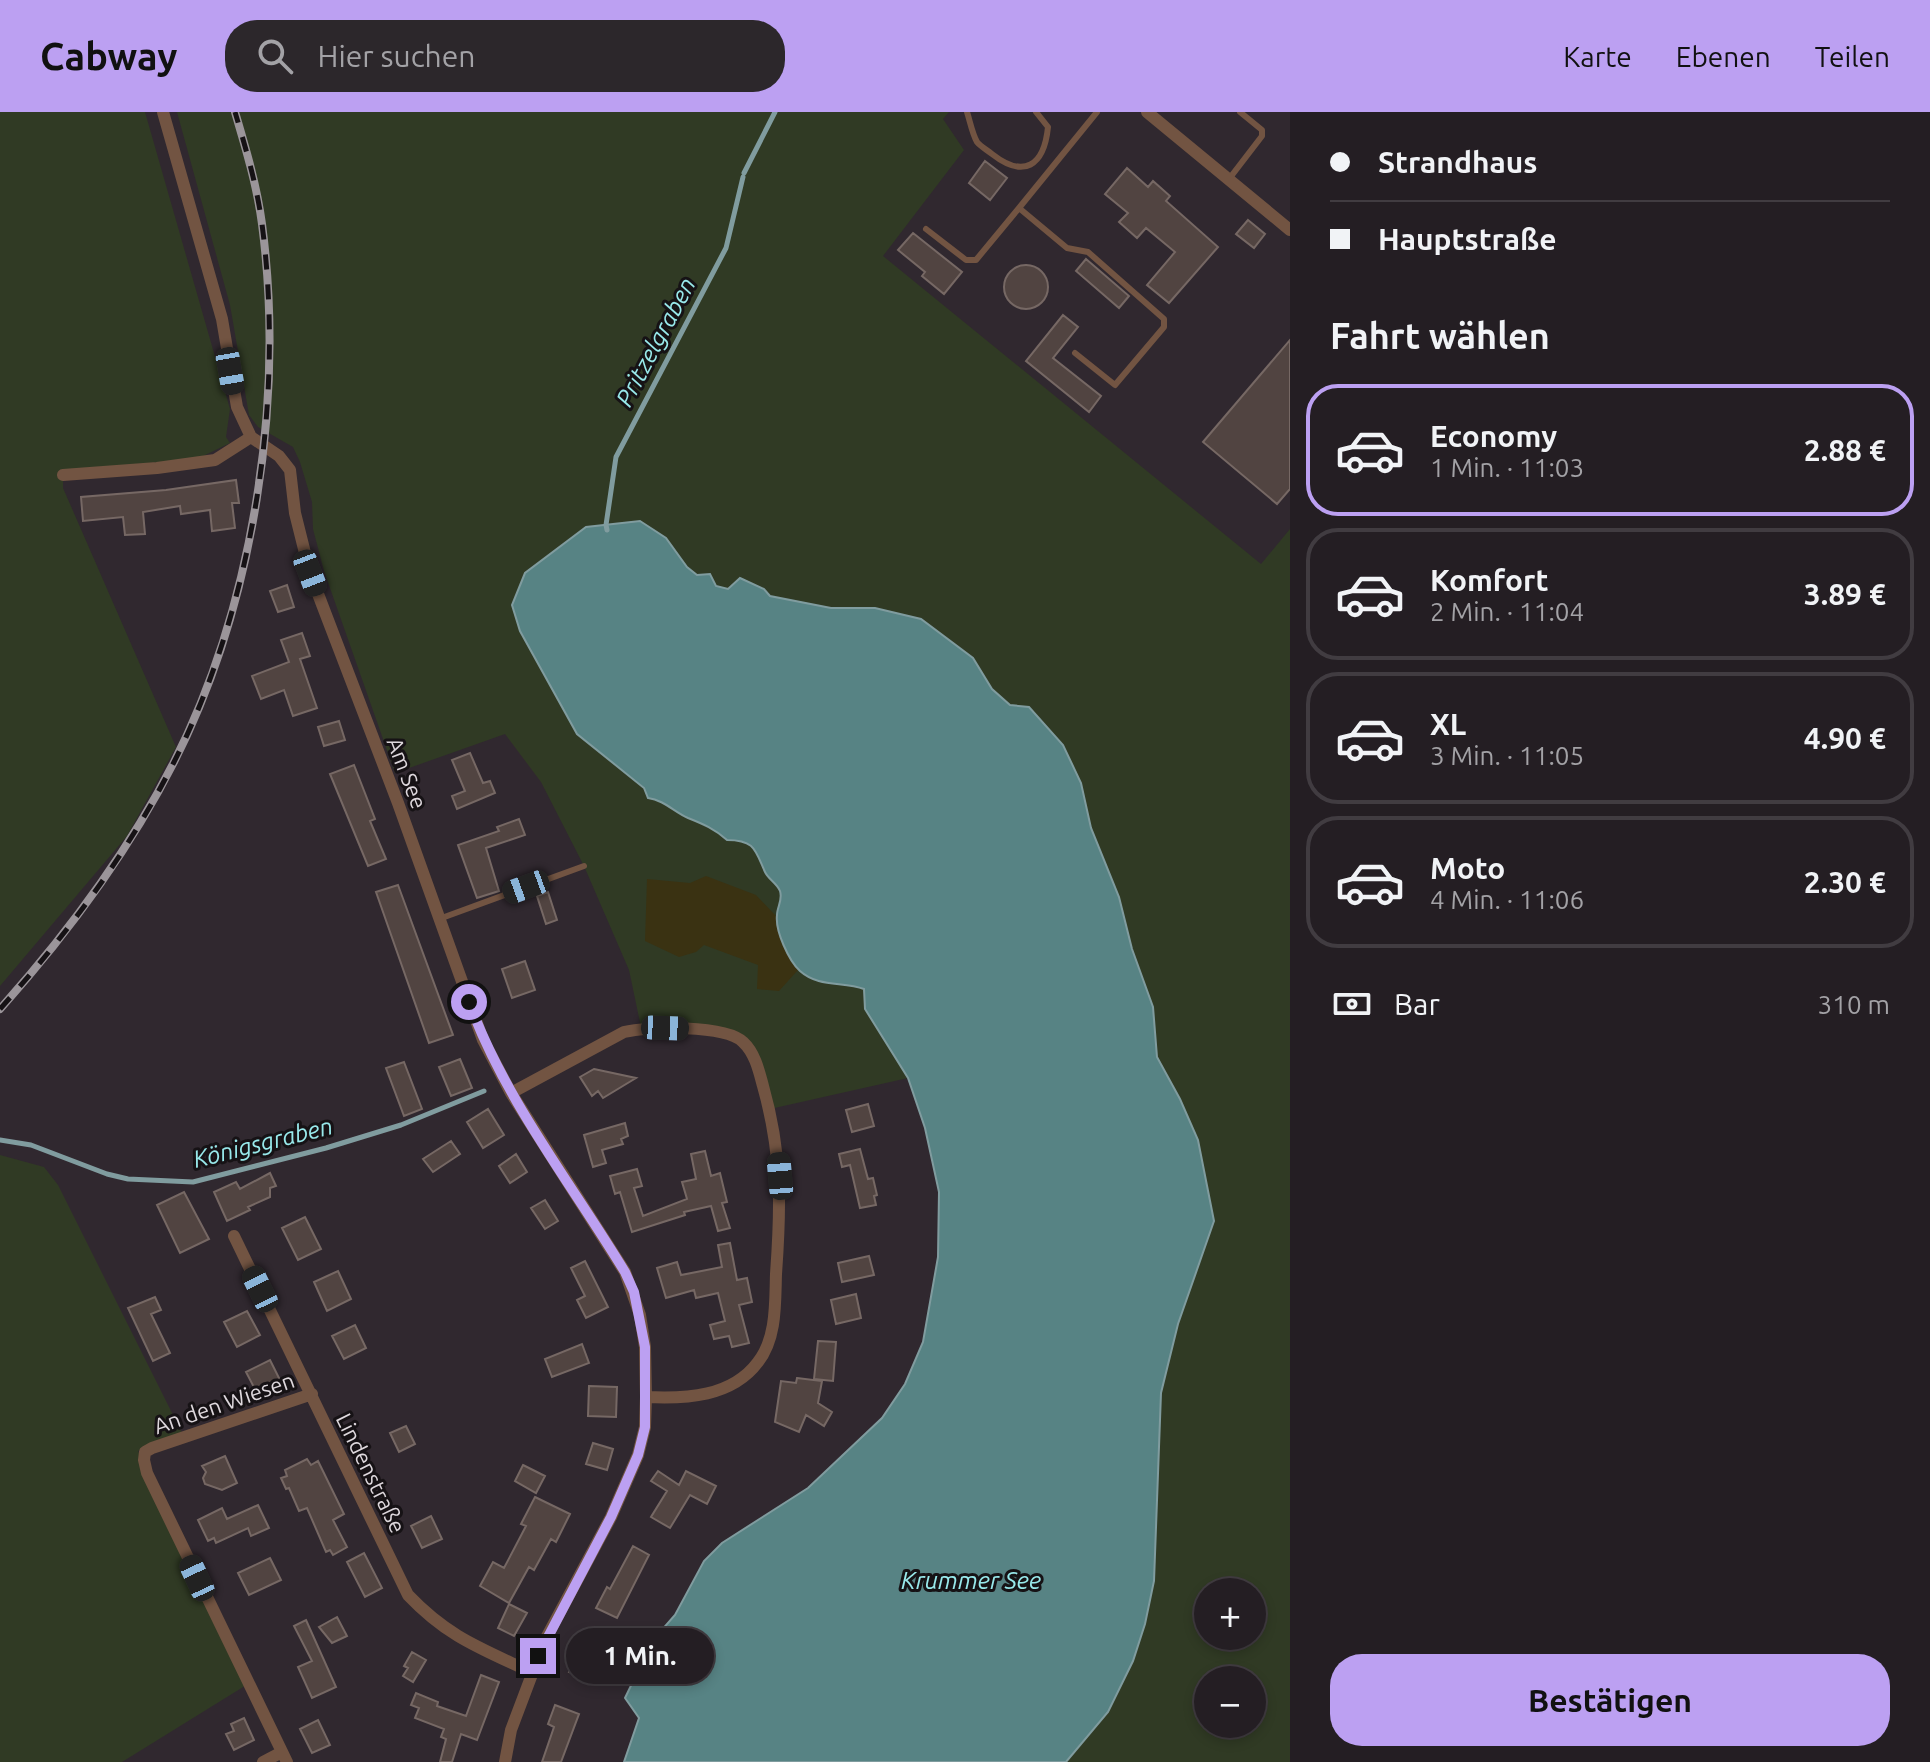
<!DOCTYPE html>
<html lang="de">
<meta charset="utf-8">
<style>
:root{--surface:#241e23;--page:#2c272b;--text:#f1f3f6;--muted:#a3a2a6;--line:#413c41;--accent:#bca0f2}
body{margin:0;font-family:Ubuntu,sans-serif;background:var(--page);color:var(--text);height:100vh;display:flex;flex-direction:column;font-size:30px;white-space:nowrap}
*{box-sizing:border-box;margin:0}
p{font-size:26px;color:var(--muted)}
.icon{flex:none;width:44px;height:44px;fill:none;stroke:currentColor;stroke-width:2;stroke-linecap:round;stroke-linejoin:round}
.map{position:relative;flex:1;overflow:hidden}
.panel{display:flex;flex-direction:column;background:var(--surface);width:640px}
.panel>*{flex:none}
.top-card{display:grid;align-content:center;height:176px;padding:0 40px;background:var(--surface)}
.buttons{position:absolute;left:1194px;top:1466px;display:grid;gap:16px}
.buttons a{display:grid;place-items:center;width:72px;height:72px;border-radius:50%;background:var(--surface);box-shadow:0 4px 12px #0003,0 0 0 2px var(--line);font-size:40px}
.end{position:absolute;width:36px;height:36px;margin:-18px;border:10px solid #bca0f2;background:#111;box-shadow:0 0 0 4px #111}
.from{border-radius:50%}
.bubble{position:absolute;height:56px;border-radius:28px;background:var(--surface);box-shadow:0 4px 12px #0003,0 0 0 2px var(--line);font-size:26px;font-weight:600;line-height:56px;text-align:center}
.car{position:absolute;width:24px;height:48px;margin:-24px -12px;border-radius:10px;box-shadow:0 0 6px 2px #0007;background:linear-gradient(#222 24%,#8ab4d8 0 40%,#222 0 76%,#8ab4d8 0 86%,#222 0)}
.top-card b{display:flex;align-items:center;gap:28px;height:76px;font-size:30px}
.top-card b+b{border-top:2px solid var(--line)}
.top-card i{width:20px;height:20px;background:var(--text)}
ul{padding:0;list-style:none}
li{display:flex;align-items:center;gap:24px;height:132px;margin:0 16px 12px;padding:0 24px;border:4px solid var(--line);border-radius:32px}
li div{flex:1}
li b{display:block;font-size:30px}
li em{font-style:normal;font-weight:600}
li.active{border-color:var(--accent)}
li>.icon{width:72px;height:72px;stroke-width:1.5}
h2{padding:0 40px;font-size:36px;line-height:96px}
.pay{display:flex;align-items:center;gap:20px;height:88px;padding:0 40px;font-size:30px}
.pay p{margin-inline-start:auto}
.button{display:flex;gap:16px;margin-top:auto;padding:16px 40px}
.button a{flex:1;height:92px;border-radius:32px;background:var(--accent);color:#111;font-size:32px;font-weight:600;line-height:92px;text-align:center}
header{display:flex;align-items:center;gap:48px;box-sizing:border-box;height:112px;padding:0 40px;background:var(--accent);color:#111}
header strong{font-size:38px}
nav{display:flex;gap:44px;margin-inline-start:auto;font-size:28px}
.search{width:560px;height:72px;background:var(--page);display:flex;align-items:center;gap:20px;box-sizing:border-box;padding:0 28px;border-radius:32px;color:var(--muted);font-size:30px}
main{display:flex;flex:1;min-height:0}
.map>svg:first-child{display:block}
.green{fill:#303a24;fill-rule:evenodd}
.sand{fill:#3a3212}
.water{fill:#578384;stroke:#809c9f;stroke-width:2}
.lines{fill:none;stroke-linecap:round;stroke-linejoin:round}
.stream{stroke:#809c9f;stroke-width:5}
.building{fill:#514441;stroke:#766864;stroke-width:2}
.service{stroke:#725442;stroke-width:6}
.minor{stroke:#725442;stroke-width:12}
.rail-casing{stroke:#9b959a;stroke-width:8}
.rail{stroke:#161215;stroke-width:5;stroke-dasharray:15;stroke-linecap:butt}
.route{stroke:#bca0f2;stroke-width:10}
.labels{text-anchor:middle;stroke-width:6;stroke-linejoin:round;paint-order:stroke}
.street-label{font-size:22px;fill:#ded8dd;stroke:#161215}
.water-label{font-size:24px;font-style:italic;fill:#98e9eb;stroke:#161215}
</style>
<header>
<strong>Cabway</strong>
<div class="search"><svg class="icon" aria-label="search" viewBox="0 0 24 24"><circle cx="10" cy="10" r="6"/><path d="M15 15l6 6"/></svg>Hier suchen</div>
<nav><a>Karte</a><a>Ebenen</a><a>Teilen</a></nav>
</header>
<main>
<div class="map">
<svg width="1290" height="1650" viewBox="0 0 1290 1650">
<rect width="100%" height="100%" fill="#30282f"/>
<path class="green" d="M0 0H145L230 297 226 325 230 331 197 347 63 358V376L176 635 127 724 0 874Z
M177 0H949L943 7 964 38 883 144 1261 452 1290 417V1650H1066L1133 1549 1145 1512 1154 1469 1161 1281 1178 1212 1214 1109 1180 987 1157 945 1153 895 1132 837 1119 785 1091 716 1081 671 992 577 973 546 921 507 875 496H831L769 484 764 477H728L716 474 710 462 697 464 687 455 666 426 512 493 520 519 577 622 644 676 648 686C664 688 674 700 688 706 703 712 715 717 727 728 754 728 755 738 765 759 768 767 777 771 780 779 783 788 778 795 777 803 776 815 790 851 800 859 820 873 844 870 864 877L865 897 908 966 770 997 756 949 737 925 641 915 629 858 584 754 541 670 505 622 395 661 324 459 313 417 312 390 300 350 293 335 258 315 249 303 230 193ZM1208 1480H1252V1524H1208ZM1208 1568H1252V1612H1208Z
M0 1043 44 1055 58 1073 183 1323 138 1339 248 1572 122 1650H0Z"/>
<path class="sand" d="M706 764 756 783 776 804 782 829 798 858 779 879 757 877 758 853 704 833 696 840 679 845 645 829 647 767 690 771Z"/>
<path class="water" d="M640 409 666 426 687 455 697 463 710 462 716 474 728 477 740 466 764 477 770 484 831 496H875L921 507 973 546 992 577 1010 593 1029 595 1063 633 1081 671 1091 716 1119 785 1132 837 1153 895 1157 945 1180 987 1198 1028 1214 1109 1178 1212 1161 1281 1154 1469 1145 1512 1133 1549 1108 1600 1066 1650H624L639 1606 625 1586 653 1528 675 1503 704 1449 722 1431 808 1376 882 1306 905 1272 923 1230 938 1145 939 1080 925 1016 908 966 865 897 864 877C843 869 819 876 800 859 789 849 775 819 777 803 777 795 783 788 780 779 777 771 768 767 765 760 755 738 755 728 727 728 715 717 703 712 688 706 674 700 664 688 648 686L644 676 577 622 520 519 512 493 525 461 586 415Z"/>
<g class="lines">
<path class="stream" d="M744 61 775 0
M607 418 606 413 616 345 726 136 743 65
M0 1028 31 1033 107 1062 128 1067 193 1070 326 1036 401 1013 484 979"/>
</g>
<path class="building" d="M985 49 1007 66 990 88 969 71Z
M1127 56 1148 75 1153 69 1170 84 1166 89 1218 135 1169 191 1147 173 1175 140 1146 116 1137 126 1119 110 1128 101 1105 82Z
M1248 108 1265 122 1254 136 1236 122Z
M913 121 962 160 944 182 922 164 925 160 898 138Z
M1086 147 1129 184 1119 196 1076 159Z
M1004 175a22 22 0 1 1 44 0a22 22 0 1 1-44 0Z
M1063 203 1078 215 1053 246 1101 284 1089 300 1026 249Z
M1290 228V377L1277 392 1203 330Z
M236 368 239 391H232L235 416 212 419 210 398 181 402 180 394 143 400 145 422 125 423 123 405 83 409 81 385 166 378Z
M287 473 294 495 278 500 270 479Z
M302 521 310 544 300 547 317 596 293 604 284 578 261 587 252 564 289 550 281 528Z
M339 609 345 628 324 634 318 615Z
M470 641 483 671 490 669 495 681 457 697 452 684 465 679 452 648Z
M354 653 375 707 370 709 386 747 368 754 330 662Z
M519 707 525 723 486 736 499 779 477 786 458 733 499 719 497 715Z
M398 773 453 923 429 931 376 780Z
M548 780 557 808 546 812 537 784Z
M525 849 535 878 512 886 502 857Z
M460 947 472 976 451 984 439 955Z
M404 950 422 997 404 1004 386 956Z
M594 957 636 966 603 986 598 979 592 984 580 965Z
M868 992 874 1014 852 1020 846 998Z
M488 997 504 1023 483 1036 467 1010Z
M625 1011 628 1024 621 1027 623 1032 602 1038 606 1051 593 1055 584 1023Z
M451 1029 460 1042 433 1060 423 1047Z
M860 1037 868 1067 873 1066 877 1083 874 1084 876 1093 860 1096 850 1053 842 1055 839 1042Z
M705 1039 711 1064 720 1061 727 1090 722 1091 730 1116 718 1119 711 1094 684 1100 685 1103 632 1120 620 1080 615 1082 610 1064 637 1057 642 1074 634 1076 643 1104 687 1087 682 1070 696 1067 691 1042Z
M516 1042 527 1060 510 1071 499 1054Z
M270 1061 276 1074 270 1076V1085L248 1095 250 1098 227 1109 214 1080 236 1070 240 1077Z
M184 1080 209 1127 180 1141 157 1093Z
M545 1088 558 1109 545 1117 531 1096Z
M305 1105 321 1137 298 1148 282 1116Z
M730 1131 737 1168 747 1166 752 1190 739 1193 749 1231 732 1235 729 1224 714 1227 710 1213 725 1209 718 1181 696 1186 694 1178 666 1186 657 1156 677 1150 681 1163 722 1155 718 1133Z
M869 1144 874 1163 842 1170 838 1151Z
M585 1149 608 1195 586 1206 577 1188 585 1184 571 1156Z
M338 1159 351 1187 327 1199 314 1170Z
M856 1182 861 1206 836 1212 831 1188Z
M155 1185 161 1198 151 1202 170 1241 153 1249 128 1196Z
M247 1199 260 1223 237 1235 224 1210Z
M355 1213 366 1236 344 1247 332 1224Z
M818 1229 836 1230 833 1269 814 1267Z
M582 1232 589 1251 552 1265 545 1247Z
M270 1248 282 1272 258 1283 246 1260Z
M797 1266 822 1269 818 1291 832 1300 824 1314 806 1303 799 1320 775 1310 781 1269 796 1271Z
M589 1274 617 1275 616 1305 588 1304Z
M406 1314 415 1332 399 1340 390 1321Z
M593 1331 613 1337 607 1358 586 1352Z
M225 1344 237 1371 222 1378 205 1372 203 1366 206 1360 202 1354Z
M307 1347 311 1353 318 1349 344 1402 333 1408 347 1435 333 1443 330 1438 326 1440 307 1396 299 1399 289 1376 286 1377 281 1366 287 1364 285 1358Z
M523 1353 545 1364 536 1381 515 1369Z
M658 1359 679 1373 686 1359 716 1374 707 1392 690 1383 670 1416 651 1405 667 1379 651 1369Z
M535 1385 570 1402 556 1430 551 1427 534 1458 529 1455 509 1491 480 1474 493 1450 504 1456 526 1414 521 1412Z
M258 1393 269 1416 251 1424 248 1416 216 1431 214 1426 208 1429 198 1408 222 1396 227 1407Z
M431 1404 442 1427 422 1436 411 1414Z
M633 1434 649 1443 617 1506 596 1496 607 1475 610 1477Z
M364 1441 382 1476 365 1485 347 1450Z
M270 1446 281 1468 249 1483 238 1461Z
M509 1492 527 1501 514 1524 498 1516Z
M337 1505 347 1524 332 1531 319 1515Z
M306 1508 336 1575 312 1586 298 1555 312 1549 294 1514Z
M585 1519 604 1527 597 1544 601 1546 592 1569 569 1560Z
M412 1540 426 1548 413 1570 403 1564 408 1556 404 1554Z
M481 1563 499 1570 477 1628 461 1622 452 1650H440L446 1627 441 1625 444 1617 415 1606 419 1596 411 1593 416 1581 438 1590 437 1594 466 1604Z
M555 1593 579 1602 561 1650H542L554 1615 548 1612Z
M244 1606 254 1628 234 1638 226 1622 234 1619 231 1612Z
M318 1608 330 1633 312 1641 300 1617Z"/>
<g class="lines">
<path class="service" d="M967 0C970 9 972 21 977 30 980 34 987 38 992 42 1024 67 1044 54 1048 15L1036 0
M1229 67 1262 24V18L1240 0
M926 117 966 148H976L1019 96
M1075 241 1115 273 1164 215V207L1088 140 1067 136 1019 96 1097 0
M439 807 584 754"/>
<path class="minor" d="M163 0 222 207 237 295 251 325 279 344 290 358 295 401 310 461 398 691 483 928 511 981 625 1160 640 1203 645 1235 646 1285 645 1315 638 1343 611 1405 545 1528 511 1618 505 1650
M1147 0 1290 118
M63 363 157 356 215 348 251 325
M511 981 624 920C647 914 726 913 743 930 755 941 759 959 763 974 782 1041 781 1093 776 1162 775 1190 777 1226 758 1250 732 1285 686 1287 646 1285
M234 1124 408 1483C448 1525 480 1536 531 1560
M263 1650 282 1640
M287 1650 147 1361 144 1348 145 1340 152 1336 312 1282"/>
<defs>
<path id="rail" d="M0 897C68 821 128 741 174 650 254 492 285 287 262 112 257 74 246 37 235 0"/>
</defs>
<use href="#rail" class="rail-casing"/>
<use href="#rail" class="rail"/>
</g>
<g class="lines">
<path class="route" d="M469 890C505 988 571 1071 625 1160L634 1180 645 1235V1315L638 1343 611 1405 538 1544"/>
</g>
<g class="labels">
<g class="street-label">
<text transform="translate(407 661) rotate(69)" y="8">Am See</text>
<text transform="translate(224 1291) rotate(-19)" y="8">An den Wiesen</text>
<text transform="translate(371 1361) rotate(64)" y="8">Lindenstraße</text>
</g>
<g class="water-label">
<text transform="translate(656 230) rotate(-62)" y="8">Pritzelgraben</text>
<text transform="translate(263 1031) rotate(-14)" y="8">Königsgraben</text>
<text x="971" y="1477">Krummer See</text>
</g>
</g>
</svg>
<div class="buttons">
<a>+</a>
<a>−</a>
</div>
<i class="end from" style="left:469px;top:890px"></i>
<i class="end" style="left:538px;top:1544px"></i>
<div class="bubble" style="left:566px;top:1516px;width:148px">1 Min.</div>
<i class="car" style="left:230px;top:259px;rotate:170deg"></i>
<i class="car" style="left:310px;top:461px;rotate:159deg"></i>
<i class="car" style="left:526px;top:775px;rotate:250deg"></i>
<i class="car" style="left:665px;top:916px;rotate:92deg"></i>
<i class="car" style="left:780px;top:1064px;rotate:355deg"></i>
<i class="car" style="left:260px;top:1177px;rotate:334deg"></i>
<i class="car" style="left:197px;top:1466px;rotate:335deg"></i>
</div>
<section class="panel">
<div class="top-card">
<b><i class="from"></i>Strandhaus</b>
<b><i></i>Hauptstraße</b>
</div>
<h2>Fahrt wählen</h2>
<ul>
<li class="active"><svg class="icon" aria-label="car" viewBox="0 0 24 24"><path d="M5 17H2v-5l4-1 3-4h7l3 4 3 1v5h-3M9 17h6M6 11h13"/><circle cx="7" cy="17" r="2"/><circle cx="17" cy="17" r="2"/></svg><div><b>Economy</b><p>1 Min. · 11:03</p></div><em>2.88 €</em></li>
<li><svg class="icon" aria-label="car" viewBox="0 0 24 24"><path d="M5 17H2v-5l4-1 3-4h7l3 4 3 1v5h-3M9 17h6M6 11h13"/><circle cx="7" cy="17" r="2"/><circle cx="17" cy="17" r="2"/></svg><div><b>Komfort</b><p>2 Min. · 11:04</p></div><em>3.89 €</em></li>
<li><svg class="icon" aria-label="car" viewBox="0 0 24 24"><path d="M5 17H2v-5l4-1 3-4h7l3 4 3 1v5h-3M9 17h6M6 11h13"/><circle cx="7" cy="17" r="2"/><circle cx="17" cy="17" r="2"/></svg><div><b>XL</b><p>3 Min. · 11:05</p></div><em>4.90 €</em></li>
<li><svg class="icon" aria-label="car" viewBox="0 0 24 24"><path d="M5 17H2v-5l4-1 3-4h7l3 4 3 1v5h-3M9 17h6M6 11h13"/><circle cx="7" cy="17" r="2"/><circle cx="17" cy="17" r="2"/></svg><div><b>Moto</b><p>4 Min. · 11:06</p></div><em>2.30 €</em></li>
</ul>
<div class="pay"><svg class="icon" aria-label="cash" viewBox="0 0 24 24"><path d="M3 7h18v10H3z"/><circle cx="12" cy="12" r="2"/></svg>Bar<p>310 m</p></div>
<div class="button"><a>Bestätigen</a></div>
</section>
</main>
